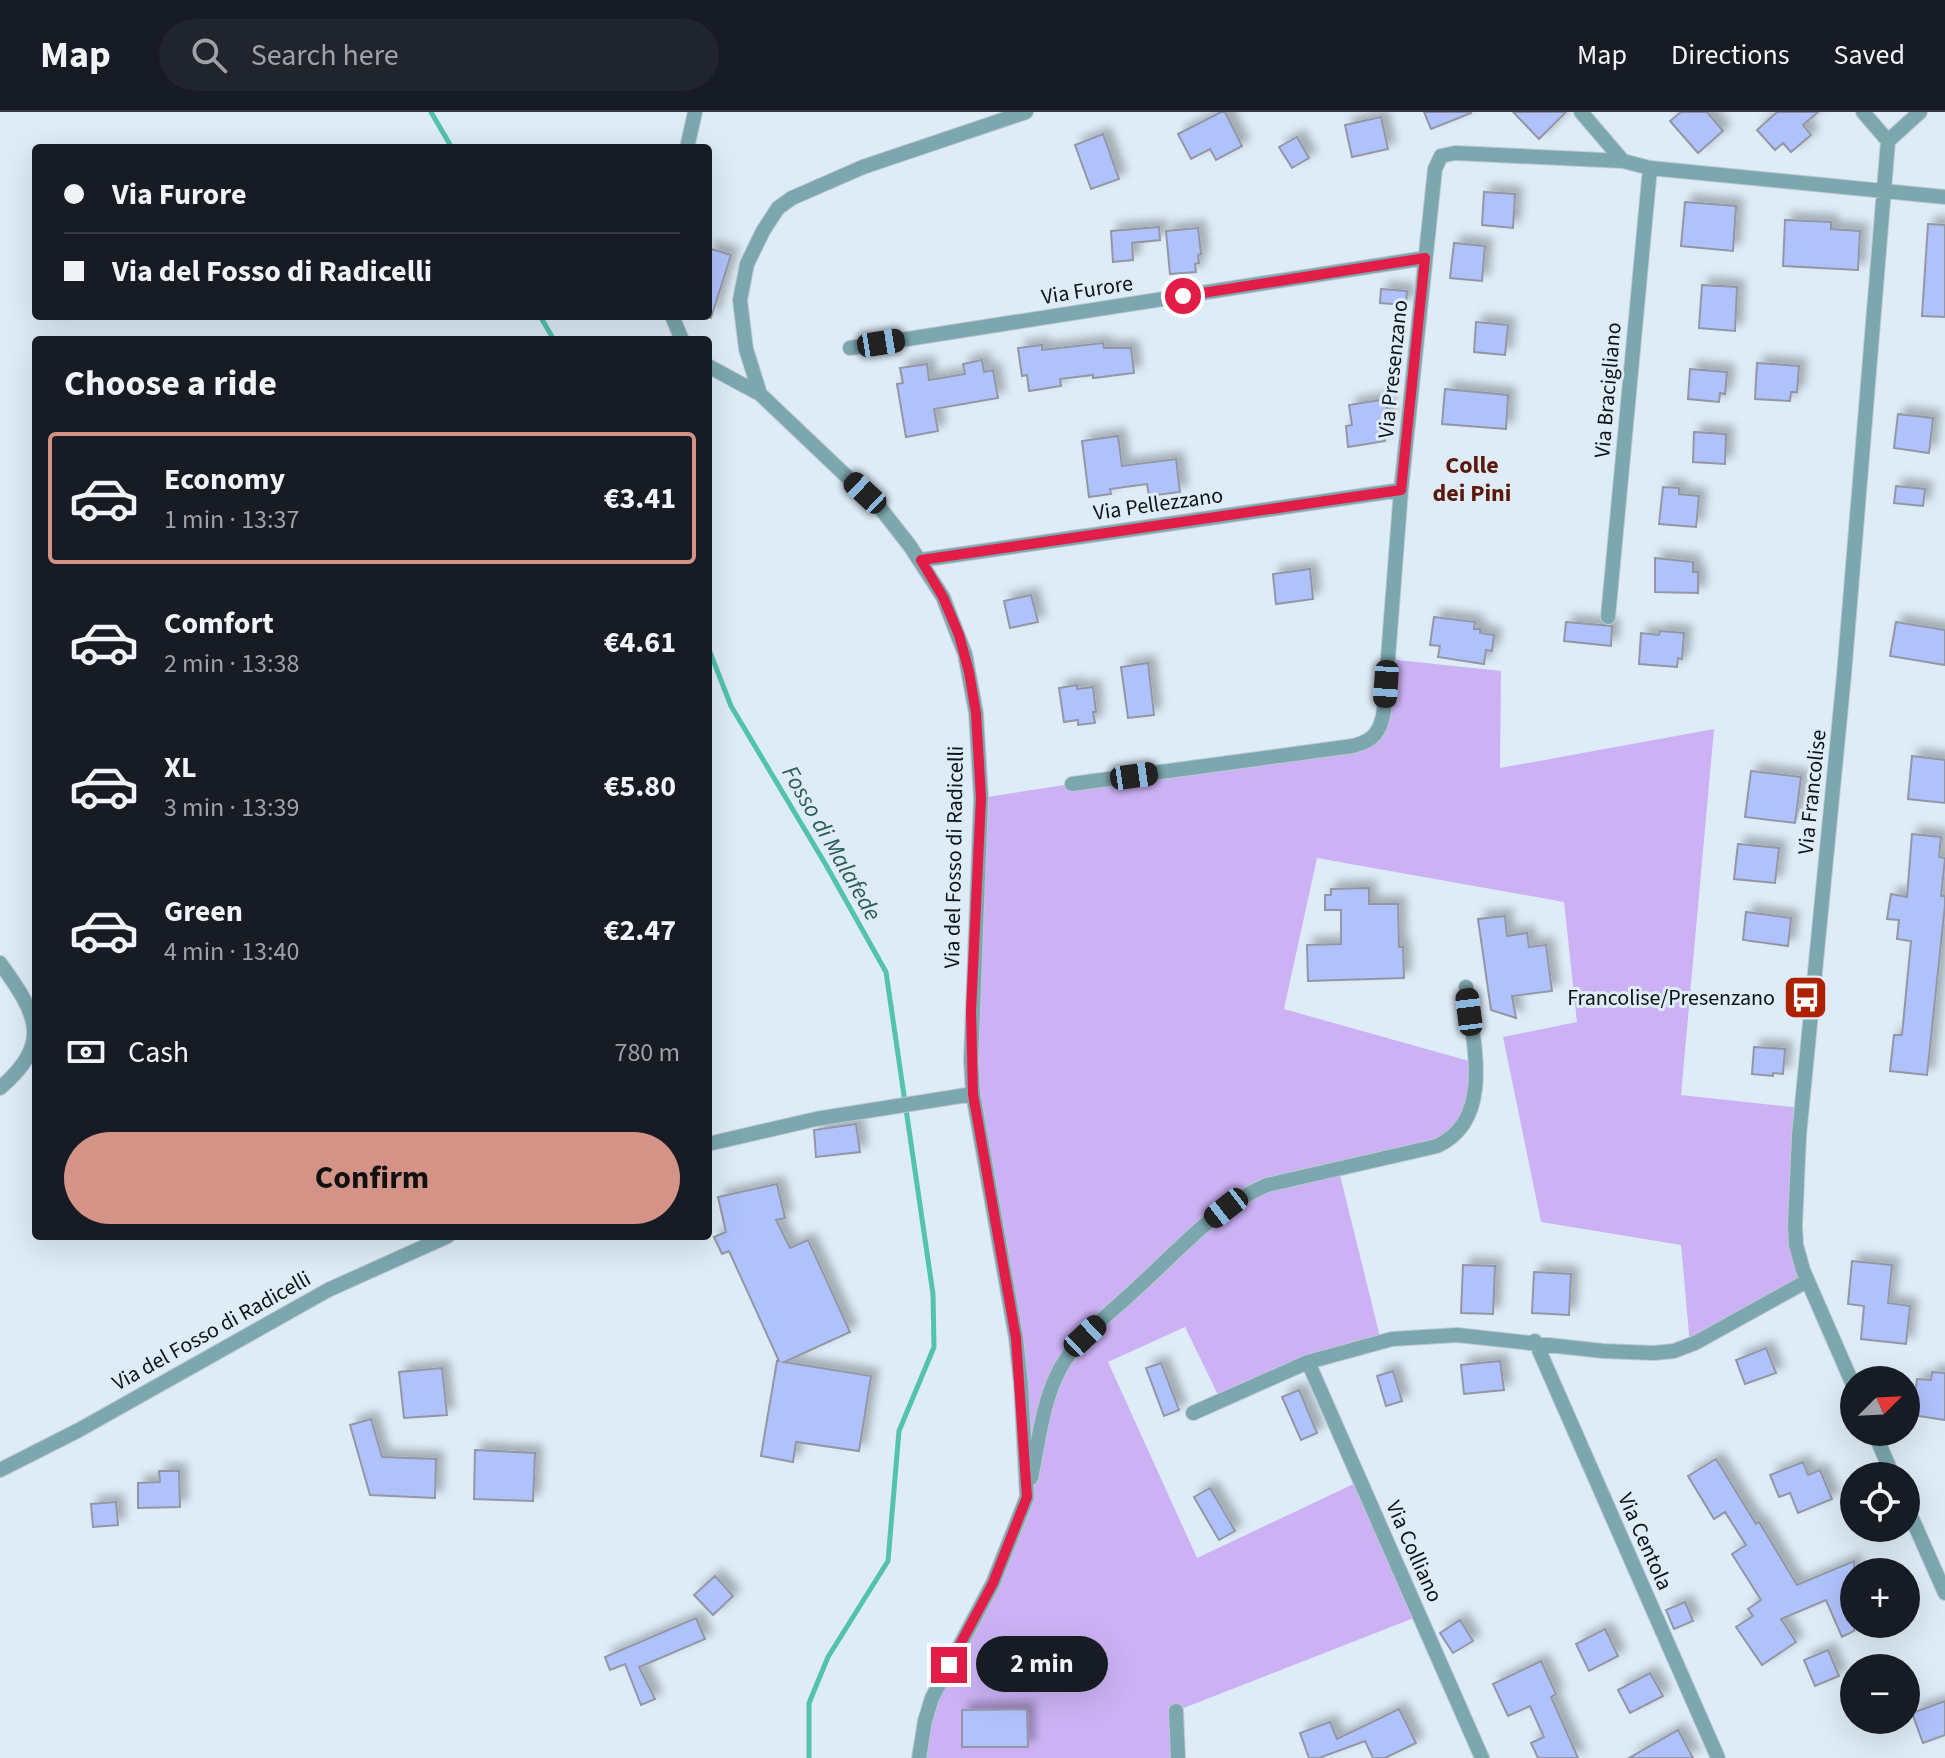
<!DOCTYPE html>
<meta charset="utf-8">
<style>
:root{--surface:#171b24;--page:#20242c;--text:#f1f3f6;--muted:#9ea1a6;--line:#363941;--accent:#d39487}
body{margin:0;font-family:"Source Sans 3",sans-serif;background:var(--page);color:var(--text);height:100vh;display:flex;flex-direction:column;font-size:30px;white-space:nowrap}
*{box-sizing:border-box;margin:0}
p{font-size:26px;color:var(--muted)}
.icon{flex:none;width:44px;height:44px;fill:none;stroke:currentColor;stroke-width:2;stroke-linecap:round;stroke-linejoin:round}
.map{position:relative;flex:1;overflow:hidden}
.sheet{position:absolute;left:32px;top:224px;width:680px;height:904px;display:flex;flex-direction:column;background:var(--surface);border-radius:8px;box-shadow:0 8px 32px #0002}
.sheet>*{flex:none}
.banner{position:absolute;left:32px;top:32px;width:680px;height:176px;border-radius:8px;box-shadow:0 8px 32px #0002;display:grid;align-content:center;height:176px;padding:0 32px;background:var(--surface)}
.needle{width:52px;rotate:66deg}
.fabs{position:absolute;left:1840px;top:1254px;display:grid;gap:16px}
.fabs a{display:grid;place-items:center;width:80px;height:80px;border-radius:50%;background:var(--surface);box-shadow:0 8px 32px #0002;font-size:40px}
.end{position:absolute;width:36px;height:36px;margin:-18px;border:10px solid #e11d48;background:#fff;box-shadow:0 0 0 4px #fff}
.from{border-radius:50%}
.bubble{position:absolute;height:56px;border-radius:28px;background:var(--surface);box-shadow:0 8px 32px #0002;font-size:26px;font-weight:700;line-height:56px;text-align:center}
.car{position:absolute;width:24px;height:48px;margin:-24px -12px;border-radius:10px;box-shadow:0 0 6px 2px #0007;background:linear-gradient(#222 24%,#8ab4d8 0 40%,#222 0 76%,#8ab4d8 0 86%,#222 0)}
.banner b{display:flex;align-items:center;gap:28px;height:76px;font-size:30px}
.banner b+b{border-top:2px solid var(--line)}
.banner i{width:20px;height:20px;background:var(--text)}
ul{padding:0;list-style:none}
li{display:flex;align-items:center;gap:24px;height:132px;margin:0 16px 12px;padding:0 16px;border:4px solid transparent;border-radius:8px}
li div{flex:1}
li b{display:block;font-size:30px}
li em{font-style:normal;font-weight:700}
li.active{border-color:var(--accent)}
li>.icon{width:72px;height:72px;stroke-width:1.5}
h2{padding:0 32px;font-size:36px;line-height:96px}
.pay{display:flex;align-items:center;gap:20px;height:88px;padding:0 32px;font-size:30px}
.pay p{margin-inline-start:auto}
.action{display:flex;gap:16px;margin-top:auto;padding:16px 32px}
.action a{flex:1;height:92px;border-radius:48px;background:var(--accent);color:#111;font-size:32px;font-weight:700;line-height:92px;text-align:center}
header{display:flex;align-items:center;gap:48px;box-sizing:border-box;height:112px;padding:0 40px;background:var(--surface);border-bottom:2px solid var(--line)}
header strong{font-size:38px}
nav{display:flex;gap:44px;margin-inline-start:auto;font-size:28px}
.search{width:560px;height:72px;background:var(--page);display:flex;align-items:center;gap:20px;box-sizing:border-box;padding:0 28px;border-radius:44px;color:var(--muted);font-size:30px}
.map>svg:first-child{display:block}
.green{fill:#ccb2f5}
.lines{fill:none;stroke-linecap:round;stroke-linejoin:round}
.stream{stroke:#53c2af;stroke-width:5}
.building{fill:#b0c2fc;stroke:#9397a5;stroke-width:2;filter:url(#shadow)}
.street-casing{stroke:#bdc9d3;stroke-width:16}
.street{stroke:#7ca7af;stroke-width:14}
.route{stroke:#e11d48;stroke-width:10}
.labels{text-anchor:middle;stroke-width:6;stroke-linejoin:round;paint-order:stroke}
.street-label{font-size:22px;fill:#0e1316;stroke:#deecf7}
.poi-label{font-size:22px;fill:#0e1316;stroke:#deecf7;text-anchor:end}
.neighbourhood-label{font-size:24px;font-weight:bold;fill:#5a180b;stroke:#deecf7}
.water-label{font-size:24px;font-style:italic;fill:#2c5c53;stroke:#deecf7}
</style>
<header>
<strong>Map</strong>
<div class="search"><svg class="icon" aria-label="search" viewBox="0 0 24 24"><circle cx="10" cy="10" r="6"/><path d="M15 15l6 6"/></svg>Search here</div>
<nav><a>Map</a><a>Directions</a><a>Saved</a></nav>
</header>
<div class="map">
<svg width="1945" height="1646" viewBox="0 0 1945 1646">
<defs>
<filter id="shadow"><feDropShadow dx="7" dy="-7" stdDeviation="4" flood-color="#0004"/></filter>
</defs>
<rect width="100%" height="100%" fill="#deecf7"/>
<path class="green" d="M1388 547 1501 559 1500 656 1714 617 1681 983 1802 996 1795 1126 1807 1169 1690 1233 1681 1133 1541 1110 1503 925 1577 910 1564 790 1317 746 1284 897 1476 951 1473 989 1437 1034 1338 1055 1381 1229 1221 1289 1185 1215 1108 1250 1197 1446 1360 1369 1419 1504 1176 1599 1178 1646H919L922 1621 1026 1385 1020 1262 973 982 981 686 1373 625Z"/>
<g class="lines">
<path class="stream" d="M431 0 452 36
M540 204 554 228
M708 535 731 594 826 753 886 860 933 1182 934 1235 899 1319 888 1449 828 1545 809 1591V1646"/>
</g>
<path class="building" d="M1221 0H1225L1242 34 1216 48 1210 37 1191 47 1178 22Z
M1424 0H1471V1L1431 17Z
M1513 0H1566L1539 27Z
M1681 0H1707L1723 19 1698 41 1670 9Z
M1777 0H1818L1803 13 1811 23 1791 40 1783 31 1775 38 1757 18Z
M1381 5 1388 37 1352 45 1345 13Z
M1103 22 1119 67 1091 77 1075 33Z
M1297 25 1309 46 1292 56 1279 35Z
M1484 80 1515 82 1513 116 1482 113Z
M1685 90 1736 94 1733 139 1681 134Z
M1785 108 1831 110V117L1860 119 1858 158 1783 154Z
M1928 112 1945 113V205L1922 204Z
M1159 115 1160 128 1132 131 1133 148 1113 150 1111 119Z
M1198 116 1201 142 1198 143 1199 151 1195 152 1196 160 1170 162 1166 119Z
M1454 131 1485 134 1482 169 1450 166Z
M708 136 731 143 711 206 708 205Z
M1702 173 1737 175 1735 219 1699 216Z
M1381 177 1407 179 1406 193 1380 191Z
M1476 210 1508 213 1505 243 1474 240Z
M1103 231 1104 236H1131L1134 261 1093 266V263L1060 267 1061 274 1029 279 1027 263 1022 264 1018 236 1042 233V238Z
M982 248 984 260 993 258 998 286 934 297 938 319 906 325 897 272 903 271 900 256 927 252 929 268 965 262 963 252Z
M1757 251 1799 254 1797 280H1791L1790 289 1755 287Z
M1690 257 1727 260 1725 282 1720 281 1719 290 1688 287Z
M1445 277 1508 283 1506 317 1442 312Z
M1386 287 1389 310 1382 311 1385 329 1348 335 1346 314 1352 313 1349 293Z
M1898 302 1933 306 1929 341 1894 336Z
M1694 320 1726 322 1725 352 1693 350Z
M1118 324 1122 354 1176 347 1180 380 1149 384 1147 372 1110 377 1111 382 1089 385 1082 329Z
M1896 374 1925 377 1923 394 1894 391Z
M1663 375 1679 376V382L1699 384 1696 415 1659 412Z
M1655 446 1693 450V460H1698V481L1655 480Z
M1310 457 1313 487 1276 492 1273 462Z
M1031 483 1038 510 1010 516 1004 489Z
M1434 505 1475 510 1474 517H1480V521L1494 523 1492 539 1486 538 1484 552 1438 545 1440 534 1430 533Z
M1566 510 1612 514 1611 534 1564 529Z
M1896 510 1945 518V553L1890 544Z
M1660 519 1684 521 1682 547 1678 546 1677 555 1639 552 1641 521 1659 523Z
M1148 551 1154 603 1128 606 1121 555Z
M1077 573V577L1093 575 1096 600H1093L1095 611 1078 613V608L1064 610 1059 576Z
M1912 644 1945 648V691L1908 687Z
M1751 659 1801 665 1795 711 1745 705Z
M1912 722 1941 725 1939 745 1945 746 1941 784H1945V793L1927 963 1890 959 1894 923H1902L1911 829 1897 827 1899 808 1887 807 1891 782 1907 785Z
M1738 732 1779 736 1775 771 1734 767Z
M1369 776V792H1398L1399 835H1403L1404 866 1308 869 1307 833 1341 832V798H1325V783H1331V777Z
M1746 800 1791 806 1788 834 1743 828Z
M1505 804 1507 824 1527 821 1529 835 1546 833 1552 879 1512 884 1516 906 1491 898 1478 807Z
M1754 935 1785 937 1783 962 1773 961V964L1752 962Z
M856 1012 860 1040 816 1045 814 1018Z
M777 1072 785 1106 776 1108 790 1136 808 1128 850 1220 784 1250 871 1264 859 1339 796 1330 793 1350 761 1344 777 1249H779L729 1139 722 1142 714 1125 726 1120 718 1085Z
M1852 1149 1892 1153 1888 1191 1910 1194 1906 1232 1861 1227 1864 1194 1848 1192Z
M1463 1153 1495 1154 1493 1202 1461 1201Z
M1534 1160 1571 1162 1569 1203 1532 1201Z
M1766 1236 1776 1261 1745 1272 1736 1248Z
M1500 1249 1504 1278 1464 1282 1461 1253Z
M1161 1251 1179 1298 1164 1304 1146 1256Z
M442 1256 447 1303 404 1306 399 1260Z
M1393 1259 1402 1289 1386 1294 1377 1264Z
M1932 1260 1945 1261V1308L1912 1303 1917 1267 1931 1268Z
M1299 1278 1317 1321 1301 1328 1282 1285Z
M371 1307 382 1345 436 1347 435 1386 370 1383 350 1313Z
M475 1338 535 1341 533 1389 474 1387Z
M1716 1347 1756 1412 1759 1410 1797 1473 1854 1449V1519L1842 1525 1826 1488 1781 1507 1796 1530 1762 1553 1736 1515 1753 1504 1748 1497 1761 1488 1732 1442 1746 1433 1725 1400 1714 1407 1688 1364Z
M1803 1350 1808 1363 1820 1358 1832 1387 1798 1401 1790 1381 1779 1385 1770 1363Z
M159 1359H179L180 1395 138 1396V1371L160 1370Z
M1210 1376 1235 1419 1219 1428 1194 1385Z
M116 1390 118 1413 93 1415 91 1392Z
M715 1464 733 1484 713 1503 694 1483Z
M1685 1490 1693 1509 1674 1517 1666 1498Z
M696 1506 705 1527 639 1555 655 1587 641 1593 625 1552 610 1558 605 1545Z
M1460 1508 1473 1529 1453 1541 1440 1521Z
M1605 1517 1618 1544 1589 1559 1576 1532Z
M1828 1538 1839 1564 1815 1574 1804 1548Z
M1541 1549 1556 1582 1551 1585 1578 1646H1538L1531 1631 1544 1625 1530 1594 1508 1604 1493 1572Z
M1650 1561 1663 1584 1630 1601 1618 1578Z
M1945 1589V1623L1923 1631 1912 1601Z
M1027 1597 1028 1635H962V1598Z
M1399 1597 1416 1631 1385 1646H1373L1365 1629 1319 1646H1309L1300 1621 1330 1610 1337 1627Z
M1678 1618 1693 1646H1629Z"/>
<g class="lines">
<defs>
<path id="street" d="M1581 0 1623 49
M1888 29 1920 0
M687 36 695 0
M672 204 682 228
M850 236 1425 146
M708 254 760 282
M921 448 1401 378
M1608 505 1650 56
M1072 672 1353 634C1374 629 1381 619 1384 598L1401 378 1435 57 1441 44 1455 41 1623 49 1650 56 1945 85
M0 851C36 901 54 930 0 976
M708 1032 816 1007 973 982
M1535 1229 1718 1646
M1308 1250 1482 1646
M1854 1275 1803 1158 1796 1133 1795 1114 1799 1024 1844 563 1888 29 1863 0
M1193 1301 1308 1250 1392 1227 1457 1223 1603 1239 1654 1241 1674 1239 1695 1231 1807 1169
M1874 1320 1893 1364
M0 1358 79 1318 328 1178 448 1124
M1031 1366C1038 1333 1042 1295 1056 1265 1072 1228 1110 1202 1138 1175 1178 1139 1216 1094 1267 1073L1437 1034C1496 1007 1472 926 1466 875
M1906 1393 1945 1481
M1176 1599 1178 1646
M919 1646 925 1609 932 1586 993 1471 1027 1385 1021 1273 1016 1226 973 982 971 948 981 686 976 601 965 542 943 485 910 434 881 397 760 282 746 237 740 188 747 152 763 119 778 96 792 86 863 55 1026 0"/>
</defs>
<use href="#street" class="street-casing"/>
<use href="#street" class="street"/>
</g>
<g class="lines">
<path class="route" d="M949 1553 993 1471 1027 1385 1016 1226 973 982 971 899 981 686 976 601 969 560 959 523 943 485 921 448 1401 378 1425 146 1183 184"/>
</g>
<defs>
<symbol id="bus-square" viewBox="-11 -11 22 22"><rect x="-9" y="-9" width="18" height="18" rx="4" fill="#ae2100" stroke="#deecf7"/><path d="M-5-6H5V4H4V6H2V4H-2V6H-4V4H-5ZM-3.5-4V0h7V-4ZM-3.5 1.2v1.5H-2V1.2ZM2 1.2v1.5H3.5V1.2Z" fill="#fff"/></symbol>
</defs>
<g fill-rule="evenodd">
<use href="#bus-square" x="1780" y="860" width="51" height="51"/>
</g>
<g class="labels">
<g class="street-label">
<text transform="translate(1087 177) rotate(-9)" y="8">Via Furore</text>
<text transform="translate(1392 257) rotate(-84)" y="8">Via Presenzano</text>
<text transform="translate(1607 278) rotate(-85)" y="8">Via Bracigliano</text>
<text transform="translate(1158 391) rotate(-8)" y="8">Via Pellezzano</text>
<text transform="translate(1811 680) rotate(-84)" y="8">Via Francolise</text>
<text transform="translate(953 745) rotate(-89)" y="8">Via del Fosso di Radicelli</text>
<text transform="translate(211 1218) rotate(-29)" y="8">Via del Fosso di Radicelli</text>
<text transform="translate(1646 1429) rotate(66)" y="8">Via Centola</text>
<text transform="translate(1415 1439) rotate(66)" y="8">Via Colliano</text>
</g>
<g class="poi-label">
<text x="1775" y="893">Francolise/Presenzano</text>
</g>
<g class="neighbourhood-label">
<text x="1472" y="361">Colle<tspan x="1472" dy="28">dei Pini</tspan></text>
</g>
<g class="water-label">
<text transform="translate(832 731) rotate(60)" y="8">Fosso di Malafede</text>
</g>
</g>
</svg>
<div class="fabs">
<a><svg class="needle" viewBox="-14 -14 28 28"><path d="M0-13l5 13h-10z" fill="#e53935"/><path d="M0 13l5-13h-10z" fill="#9ea1a6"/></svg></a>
<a><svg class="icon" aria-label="locate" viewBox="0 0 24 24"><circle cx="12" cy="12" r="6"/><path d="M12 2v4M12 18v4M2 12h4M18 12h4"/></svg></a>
<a>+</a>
<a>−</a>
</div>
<i class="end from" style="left:1183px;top:184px"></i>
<i class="end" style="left:949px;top:1553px"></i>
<div class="bubble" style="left:976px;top:1524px;width:132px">2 min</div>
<i class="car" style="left:881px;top:231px;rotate:81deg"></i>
<i class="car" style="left:865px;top:381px;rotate:313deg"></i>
<i class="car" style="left:1386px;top:572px;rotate:184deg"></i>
<i class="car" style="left:1134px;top:664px;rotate:82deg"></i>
<i class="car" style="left:1469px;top:900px;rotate:353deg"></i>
<i class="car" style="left:1226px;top:1096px;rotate:232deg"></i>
<i class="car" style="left:1085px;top:1224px;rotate:47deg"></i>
<div class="banner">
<b><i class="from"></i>Via Furore</b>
<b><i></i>Via del Fosso di Radicelli</b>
</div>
<section class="sheet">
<h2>Choose a ride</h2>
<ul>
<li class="active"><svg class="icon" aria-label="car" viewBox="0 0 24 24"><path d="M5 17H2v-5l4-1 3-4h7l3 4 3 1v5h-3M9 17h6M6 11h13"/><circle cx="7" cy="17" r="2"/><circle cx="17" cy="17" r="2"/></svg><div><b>Economy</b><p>1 min · 13:37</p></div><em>€3.41</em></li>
<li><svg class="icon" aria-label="car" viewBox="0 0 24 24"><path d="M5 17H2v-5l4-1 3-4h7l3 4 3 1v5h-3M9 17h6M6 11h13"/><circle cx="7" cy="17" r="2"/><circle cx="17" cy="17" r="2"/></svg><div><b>Comfort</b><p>2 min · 13:38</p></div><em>€4.61</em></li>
<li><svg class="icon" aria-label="car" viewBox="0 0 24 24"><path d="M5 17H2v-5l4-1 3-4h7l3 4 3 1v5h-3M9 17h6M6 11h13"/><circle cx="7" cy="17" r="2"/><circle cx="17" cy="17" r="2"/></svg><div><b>XL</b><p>3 min · 13:39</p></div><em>€5.80</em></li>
<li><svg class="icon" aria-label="car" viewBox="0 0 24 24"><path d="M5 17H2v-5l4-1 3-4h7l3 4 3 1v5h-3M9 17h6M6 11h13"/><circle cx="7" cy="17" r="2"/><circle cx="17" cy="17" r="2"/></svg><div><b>Green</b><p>4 min · 13:40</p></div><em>€2.47</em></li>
</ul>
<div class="pay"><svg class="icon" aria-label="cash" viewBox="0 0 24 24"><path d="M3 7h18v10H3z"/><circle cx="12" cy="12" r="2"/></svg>Cash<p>780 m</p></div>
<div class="action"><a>Confirm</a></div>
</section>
</div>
